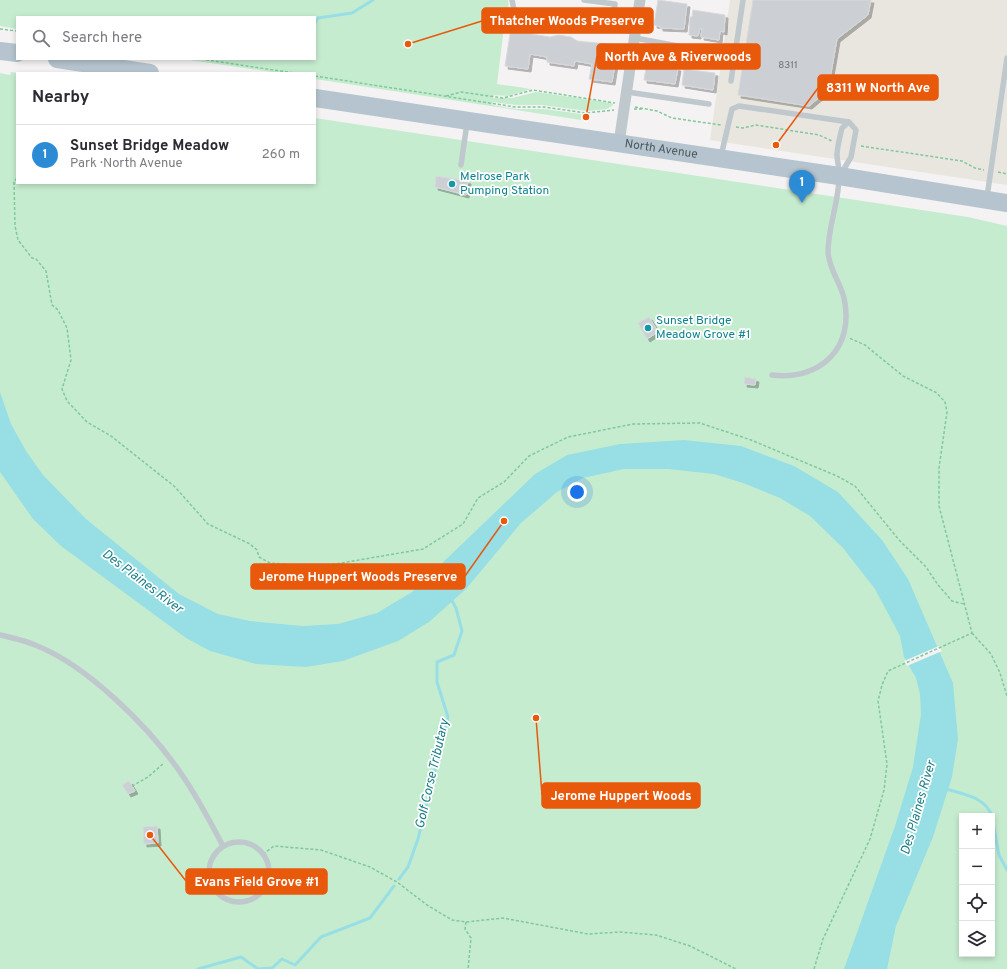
<!DOCTYPE html>
<html lang="en">
<head>
<meta charset="utf-8">
<style>
  body { margin:0; font-family:Overpass,sans-serif; background:#f2f2f3; color:#2b2b33 }
  .controls { position:absolute; right:12px; bottom:12px; display:grid; overflow:hidden; border-radius:0px; box-shadow:0 2px 6px #0003 }
  .controls button { width:36px; height:36px; display:grid; place-items:center; padding:0; border:0; border-bottom:1px solid #e1e1e2; background:#fff; color:#2b2b33; font:20px sans-serif }
  .you { position:absolute; left:577px; top:492px; width:14px; height:14px; margin:-10px; border:3px solid #fff; border-radius:50%; background:#1a73e8; box-shadow:0 0 0 6px #1a73e833 }
  .badge { display:grid; place-items:center; width:26px; height:26px; border-radius:50%; background:#2b8cd5; color:#fff; font-size:13px; font-weight:700 }
  .pin { position:absolute; translate:-50% -33px; filter:drop-shadow(0 1px 2px #0008) }
  .pin::after { content:''; position:absolute; top:21px; width:14px; height:12px; background:inherit; clip-path:polygon(0 0,100% 0,50% 100%) }
  .list { margin:0; padding:0; list-style:none }
  h2 { display:flex; justify-content:space-between; align-items:center; height:52px; margin:0; padding:0 16px; font-size:17px }
  h2 small { font-size:13px; font-weight:400; color:#7c7c81 }
  .list li { display:grid; grid-template-columns:26px 1fr auto; gap:12px; align-items:center; box-sizing:border-box; height:60px; padding:0 16px; border-top:1px solid #e1e1e2 }
  .list b { display:block; font-size:15px; white-space:nowrap }
  .list p { margin:0; font-size:13px; white-space:nowrap; color:#7c7c81 }
  .list em { font-size:13px; font-style:normal; color:#7c7c81 }
  .icon { flex:none; width:22px; height:22px; fill:none; stroke:currentColor; stroke-width:2; stroke-linecap:round; stroke-linejoin:round }
  .map { position:relative; flex:none; width:1007px; height:969px; overflow:hidden }
  .search { position:absolute; background:#fff; box-shadow:0 2px 6px #0003; left:16px; top:16px; width:300px; height:44px; display:flex; align-items:center; gap:10px; box-sizing:border-box; padding:0 14px; border-radius:0px; color:#7c7c81; font-size:15px }
  .panel { position:absolute; background:#fff; box-shadow:0 2px 6px #0003; left:16px; top:72px; width:300px; height:112px; border-radius:0px }
  .map>svg:first-child { display:block }
  .commercial { fill:#e9e6e0 }
  .green { fill:#c6eccf; fill-rule:evenodd }
  .water { fill:#97dfe5 }
  .pier { fill:#f4f2f2 }
  .lines { fill:none; stroke-linecap:round; stroke-linejoin:round }
  .stream { stroke:#97dfe5; stroke-width:3 }
  .building { fill:#ccd0d4; stroke:#d7d9dc; filter:url(#shadow) }
  .path { stroke:#80c89b; stroke-width:1.5; stroke-dasharray:3 2; stroke-linecap:butt }
  .service { stroke:#bfc8cd; stroke-width:5.5 }
  .minor { stroke:#bfc8cd; stroke-width:11 }
  .primary { stroke:#b5c4ce; stroke-width:18 }
  .culture-dot { fill:#0f9aa8; stroke:#fff; stroke-width:1.5 }
  .labels { text-anchor:middle; dominant-baseline:central; stroke-width:3.5; stroke-linejoin:round; paint-order:stroke }
  .number-label { font-size:10px; fill:#6b757c }
  .street-label { font-size:12px; fill:#4b575e; stroke:#fff }
  .culture-label { font-size:12px; fill:#0d838f; stroke:#fff; text-anchor:start }
  .water-label { font-size:13px; font-style:italic; fill:#187d85; stroke:#fff }
  .leader { fill:none; stroke:#e8590c; stroke-width:1.5 }
  .callout-dot { fill:#e8590c; stroke:#fff; stroke-width:1.5 }
  .callout { fill:#e8590c; stroke:#e8590c; stroke-width:1.5 }
  .callout-label { font-size:13px; text-anchor:middle; font-weight:bold; fill:#fff }
</style>
</head>
<body>
<div class="map">
<svg width="1007" height="969" viewBox="0 0 1007 969">
  <defs>
    <filter id="shadow"><feDropShadow dx="3" dy="3" stdDeviation="0" flood-color="#0004"/></filter>
  </defs>
  <rect width="100%" height="100%" fill="#f4f2f2"/>
  <path class="commercial" d="M 730,0 L 1007,0 L 1007,185 L 710,140 Z"/>
  <path class="green" d="M 0,0 L 508,0 L 509,10 L 505,19 L 497,84 L 531,89 L 508,96 L 494,95 L 493,98 L 512,98 L 536,92 L 612,103 L 613,105 L 607,109 L 587,111 L 542,105 L 516,105 L 493,102 L 492,105 L 516,109 L 544,109 L 581,114 L 581,120 L 315,79 L 315,73 L 279,73 L 183,59 L 315,59 L 315,17 L 17,17 L 17,29 L 0,26 Z
    M 11,72 L 18,73 L 17,183 L 315,183 L 315,118 L 968,217 L 1007,226 L 1007,969 L 0,969 L 0,73 L 10,75 ZM 962,816 L 992,816 L 992,954 L 962,954 Z"/>
  <path class="water" d="M 0,392 L 11,424 L 26,451 L 43,475 L 86,519 L 179,594 L 218,614 L 250,621 L 302,626 L 338,624 L 377,613 L 412,592 L 535,474 L 567,455 L 620,444 L 684,440 L 741,446 L 794,466 L 838,492 L 882,540 L 908,579 L 953,683 L 958,739 L 952,777 L 933,837 L 896,926 L 887,969 L 844,969 L 895,826 L 913,767 L 921,714 L 920,694 L 916,678 L 904,657 L 900,636 L 875,589 L 843,548 L 810,516 L 780,498 L 743,483 L 714,474 L 668,469 L 624,469 L 583,478 L 557,492 L 521,523 L 466,589 L 429,622 L 398,641 L 343,661 L 306,667 L 256,664 L 210,651 L 186,638 L 61,546 L 33,519 L 0,472 Z"/>
  <path class="pier" d="M 939,646 L 942,651 L 907,666 L 904,661 Z"/>
  <g class="lines">
    <path class="stream" d="M 315,23 L 318,18 L 352,13 L 373,0
      M 944,788 C 962,795 984,795 992,816
      M 992,817 L 999,855 L 1007,870
      M 399,879 L 408,867 L 418,839 L 448,717 L 437,682 L 437,662 L 454,655 L 462,631 L 456,608 L 451,599
      M 198,969 L 241,957 L 258,969 L 272,968 L 282,959 L 295,965 L 321,937 L 370,918 L 394,886"/>
  </g>
  <path class="building" d="M 658,0 L 687,4 L 684,29 L 660,28 L 660,26 L 654,25 Z
    M 753,0 L 871,0 L 868,15 L 837,39 L 828,90 L 809,106 L 738,95 Z
    M 693,10 L 725,15 L 724,32 L 720,31 L 719,40 L 701,37 L 702,29 L 700,28 L 698,36 L 689,35 L 690,17 L 692,17 Z
    M 511,28 L 531,31 L 531,34 L 550,37 L 558,35 L 571,37 L 577,41 L 618,45 L 612,82 L 589,79 L 592,64 L 575,61 L 574,66 L 547,62 L 547,57 L 530,54 L 528,69 L 505,66 Z
    M 647,62 L 678,68 L 675,84 L 644,80 Z
    M 684,69 L 715,73 L 713,90 L 682,85 Z
    M 436,176 L 468,181 L 466,195 L 435,187 Z
    M 649,317 L 658,332 L 647,339 L 638,323 Z
    M 745,377 L 756,379 L 755,385 L 744,384 Z
    M 129,781 L 135,791 L 128,794 L 122,785 Z
    M 157,826 L 158,843 L 144,844 L 143,827 Z"/>
  <g class="lines">
    <path class="path" d="M 0,29 L 17,31
      M 201,59 L 294,73
      M 315,76 L 515,107 L 544,107 L 586,113 L 614,110
      M 446,96 L 461,92 L 503,98 L 533,90 L 615,103
      M 635,107 L 657,111 L 672,118 L 721,125
      M 634,109 L 642,109
      M 736,127 L 743,128 L 756,125 L 819,135 L 832,141
      M 861,146 L 962,161 L 975,168 L 984,170
      M 998,172 L 1007,174
      M 17,178 L 14,182 L 15,226 L 18,240 L 32,258 L 36,259 L 46,271 L 52,305 L 58,310 L 67,328 L 71,360 L 62,389 L 67,401 L 87,422 L 111,436 L 174,486 L 208,524 L 250,544 L 257,550 L 259,557 L 270,563 L 318,567 L 423,549 L 463,524 L 478,498 L 504,482 L 529,456 L 568,437 L 633,424 L 700,423 L 751,440 L 837,476 L 855,486 L 899,540 L 926,567 L 938,585 L 952,601 L 964,604
      M 972,633 L 991,654 L 1000,673 L 1007,696
      M 132,786 L 148,777 L 164,763
      M 263,854 L 274,846 L 321,850 L 370,867 L 397,882 L 427,905 L 452,920 L 466,922 L 503,918 L 588,934 L 620,932 L 656,935 L 690,946 L 736,969
      M 466,922 L 465,929 L 471,938 L 468,969
      M 814,969 L 823,939 L 870,839 L 884,790 L 887,764 L 878,701 L 882,685 L 888,671 L 972,633 L 939,506 L 939,468 L 947,412 L 945,402 L 937,393 L 903,376 L 865,345 L 849,338"/>
    <path class="service" d="M 512,0 L 515,15 L 611,29
      M 584,0 L 615,4 L 611,29 L 635,32
      M 635,38 L 683,47 L 694,53 L 716,57
      M 731,81 L 743,0
      M 627,92 L 709,104
      M 721,156 L 732,109 L 739,106 L 849,122 L 856,130 L 851,157 L 841,174
      M 461,165 L 467,123
      M 987,197 L 1007,58
      M 772,375 C 821,381 855,347 844,298 C 840,282 829,269 828,252 C 828,227 839,202 839,177 C 840,169 837,162 837,155 C 837,147 840,137 842,128 L 849,122
      M 0,635 C 12,638 24,640 35,645 C 87,665 149,727 180,772 C 197,796 210,821 223,846
      M209 872a30 30 0 1 1 60 0a30 30 0 1 1-60 0Z"/>
    <path class="minor" d="M 619,143 L 640,0"/>
    <g class="primary">
      <path d="M 0,51 L 17,53"/>
      <path d="M 57,59 L 150,73"/>
      <path id="s1" d="M 315,98 L 839,176 L 1007,203"/>
    </g>
  </g>
  <g class="culture-dot">
    <circle cx="452" cy="184" r="4"/>
    <circle cx="648" cy="328" r="4"/>
  </g>
  <g class="labels">
    <g class="number-label">
      <text x="788" y="65">8311</text>
    </g>
    <g class="street-label">
      <text stroke="none"><textPath href="#s1" startOffset="350">North Avenue</textPath></text>
    </g>
    <g class="culture-label">
      <text x="460" y="177">Melrose Park<tspan x="460" dy="14">Pumping Station</tspan></text>
      <text x="656" y="321">Sunset Bridge<tspan x="656" dy="14">Meadow Grove #1</tspan></text>
    </g>
    <g class="water-label">
      <text transform="translate(142 582) rotate(37)">Des Plaines River</text>
      <text transform="translate(433 774) rotate(-77)">Golf Corse Tributary</text>
      <text transform="translate(919 808) rotate(-74)">Des Plaines River</text>
    </g>
  </g>
  <path class="leader" d="M408 44L482 21M586 117L597 56M776 145L818 88M504 521L465 576M536 718L542 795M150 835L186 881"/>
  <g class="callout-dot">
    <circle cx="408" cy="44" r="4"/>
    <circle cx="586" cy="117" r="4"/>
    <circle cx="776" cy="145" r="4"/>
    <circle cx="504" cy="521" r="4"/>
    <circle cx="536" cy="718" r="4"/>
    <circle cx="150" cy="835" r="4"/>
  </g>
  <g class="callout">
    <rect x="482" y="8" width="171" height="25" rx="4"/>
    <rect x="597" y="44" width="163" height="25" rx="4"/>
    <rect x="818" y="75" width="120" height="25" rx="4"/>
    <rect x="251" y="564" width="214" height="25" rx="4"/>
    <rect x="542" y="783" width="158" height="25" rx="4"/>
    <rect x="186" y="869" width="141" height="25" rx="4"/>
  </g>
  <g class="callout-label">
    <text x="567" y="25">Thatcher Woods Preserve</text>
    <text x="678" y="61">North Ave &amp; Riverwoods</text>
    <text x="878" y="92">8311 W North Ave</text>
    <text x="358" y="581">Jerome Huppert Woods Preserve</text>
    <text x="621" y="800">Jerome Huppert Woods</text>
    <text x="257" y="886">Evans Field Grove #1</text>
  </g>
</svg>
<div class="controls">
<button>+</button>
<button>−</button>
<button><svg class="icon" aria-label="locate" viewBox="0 0 24 24"><circle cx="12" cy="12" r="6"/><path d="M12 2v4M12 18v4M2 12h4M18 12h4"/></svg></button>
<button><svg class="icon" aria-label="layers" viewBox="0 0 24 24"><path d="M12 4l9 5-9 5-9-5zM3 14l9 5 9-5"/></svg></button>
</div>
<div class="you"></div>
<div class="pin badge" style="left:802px;top:203px">1</div>
<div class="search"><svg class="icon" aria-label="search" viewBox="0 0 24 24"><circle cx="10" cy="10" r="6"/><path d="M15 15l6 6"/></svg>Search here</div>
<section class="panel">
<h2>Nearby<small></small></h2>
<ul class="list">
<li><span class="badge">1</span><div><b>Sunset Bridge Meadow</b><p>Park · North Avenue</p></div><em>260 m</em></li>
</ul>
</section>
</div>
</body>
</html>
